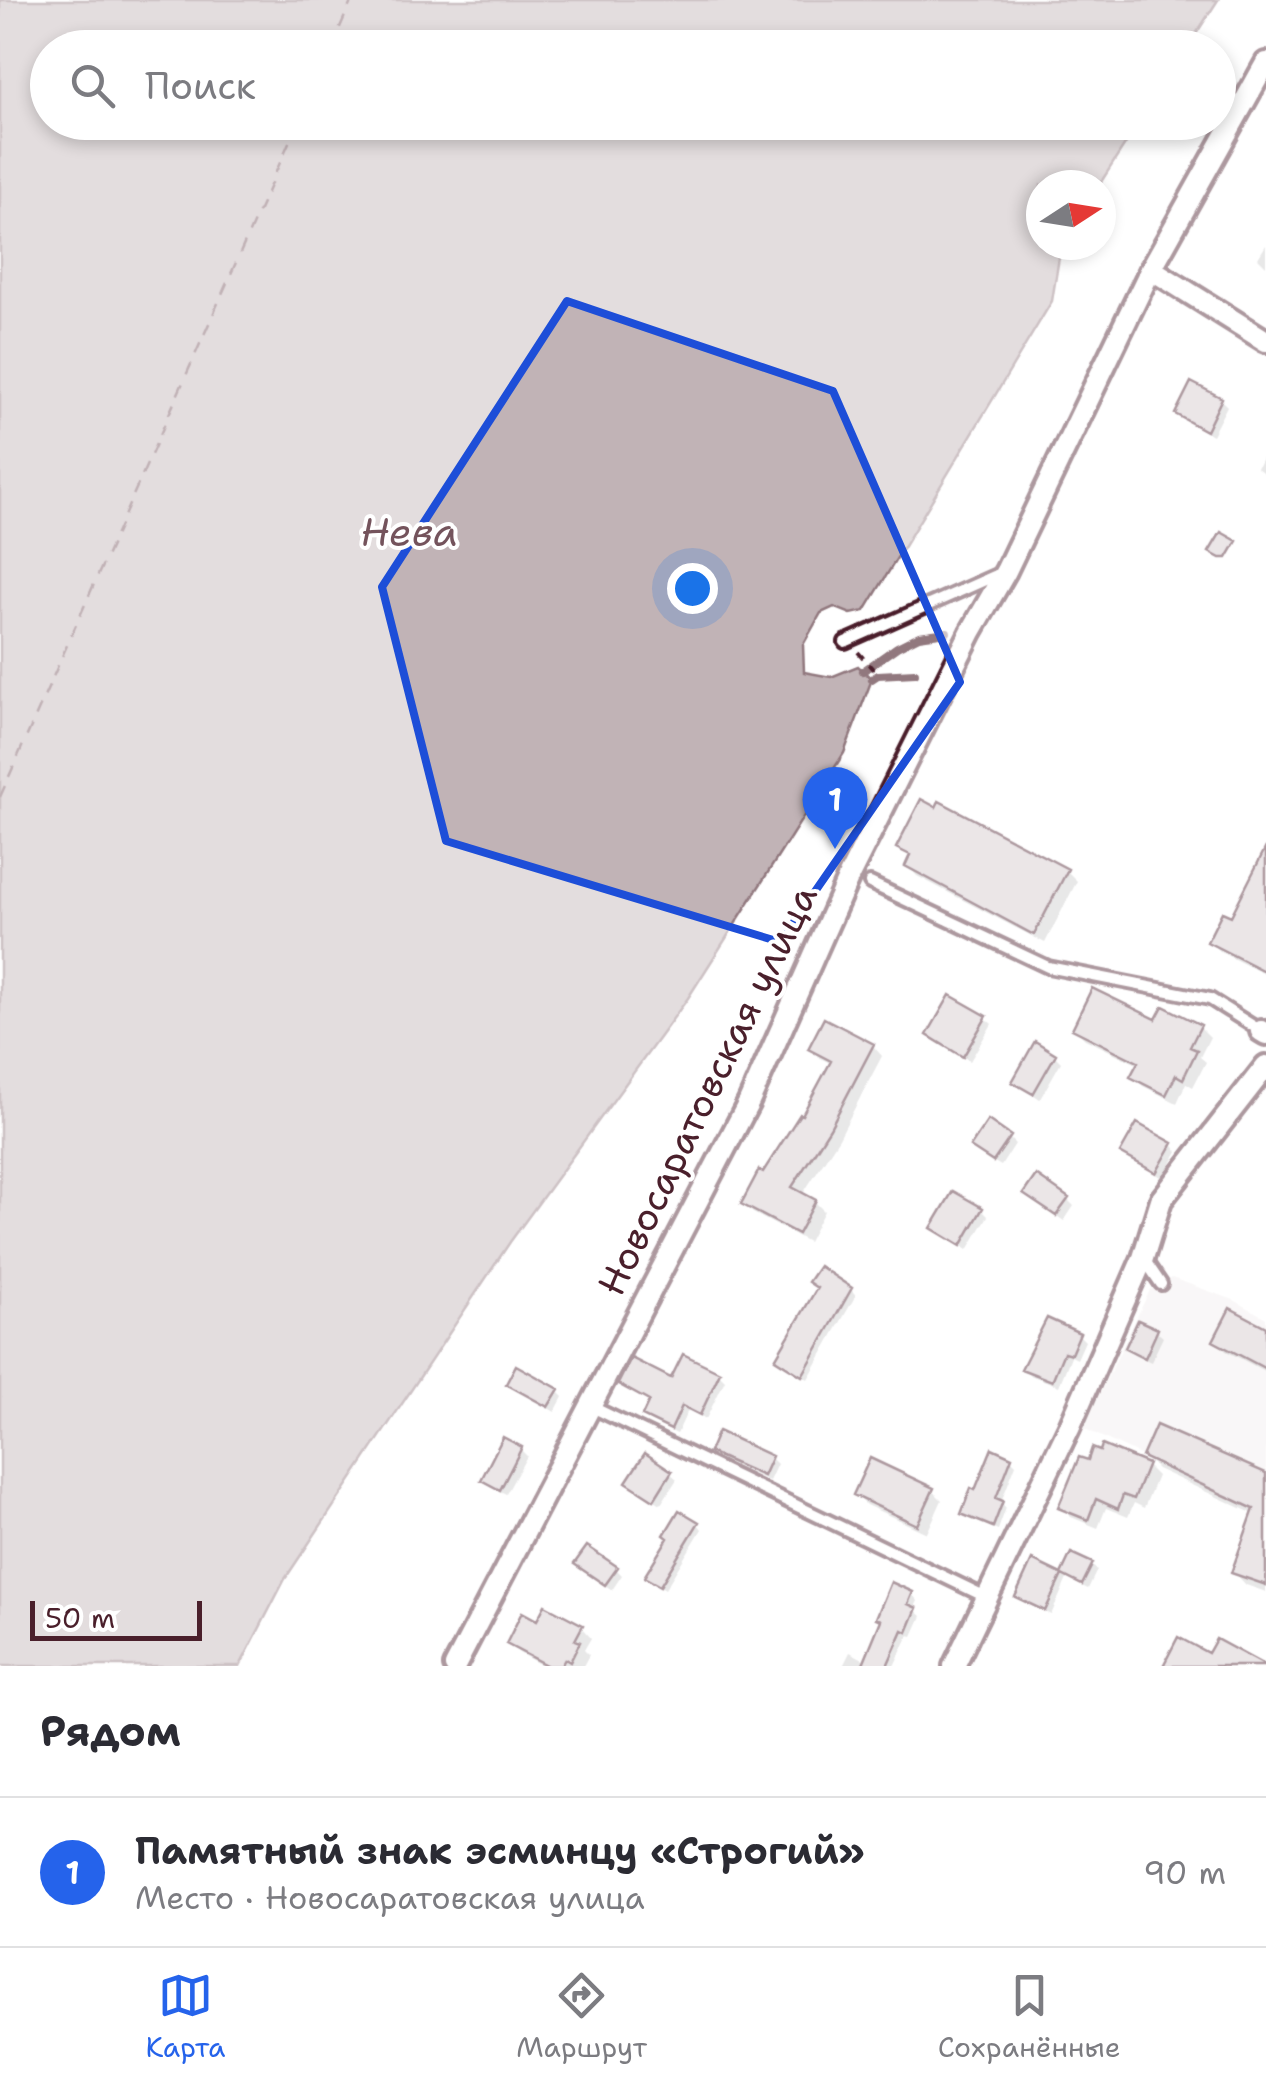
<!DOCTYPE html>
<html lang="ru">
<head>
<meta charset="utf-8">
<style>
  body { margin:0; font-family:"Shantell Sans",sans-serif; background:#f2f2f3; color:#2b2b33 }
  .compass { position:absolute; left:1026px; top:170px; width:90px; height:90px; border-radius:50%; background:#fff; box-shadow:0 5px 15px #0003; rotate:78deg }
  .scale { position:absolute; left:30px; bottom:25px; width:172px; box-sizing:border-box; padding-left:10px; border:5px solid #4a1f2b; border-top:0; font-size:28px; line-height:35px; white-space:nowrap; color:#4a1f2b; -webkit-text-stroke:8px #fff; paint-order:stroke }
  .you { position:absolute; left:692px; top:588px; width:35px; height:35px; margin:-25px; border:8px solid #fff; border-radius:50%; background:#1a73e8; box-shadow:0 0 0 15px #1a73e833 }
  .badge { display:grid; place-items:center; width:65px; height:65px; border-radius:50%; background:#2563eb; color:#fff; font-size:32px; font-weight:700 }
  .pin { position:absolute; translate:-50% -82px; filter:drop-shadow(0 2px 5px #0008) }
  .pin::after { content:''; position:absolute; top:52px; width:35px; height:30px; background:inherit; clip-path:polygon(0 0,100% 0,50% 100%) }
  .list { margin:0; padding:0; list-style:none }
  h2 { display:flex; justify-content:space-between; align-items:center; height:130px; margin:0; padding:0 40px; font-size:42px }
  h2 small { font-size:32px; font-weight:400; color:#7c7c81 }
  .list li { display:grid; grid-template-columns:65px 1fr auto; gap:30px; align-items:center; box-sizing:border-box; height:150px; padding:0 40px; border-top:2px solid #e1e1e2 }
  .list b { display:block; font-size:38px; white-space:nowrap }
  .list p { margin:0; font-size:32px; white-space:nowrap; color:#7c7c81 }
  .list em { font-size:32px; font-style:normal; color:#7c7c81 }
  .icon { flex:none; width:55px; height:55px; fill:none; stroke:currentColor; stroke-width:2; stroke-linecap:round; stroke-linejoin:round }
  .map { position:relative; flex:none; width:1266px; height:1666px; overflow:hidden }
  .search { position:absolute; background:#fff; box-shadow:0 5px 15px #0003; left:30px; right:30px; top:30px; height:110px; display:flex; align-items:center; gap:25px; box-sizing:border-box; padding:0 35px; border-radius:55px; color:#7c7c81; font-size:38px }
  .sheet { height:280px; background:#fff }
  nav { display:flex; justify-content:space-around; align-items:center; box-sizing:border-box; height:140px; border-top:2px solid #e1e1e2; background:#fff; font-size:28px; color:#7c7c81 }
  nav a { display:grid; justify-items:center; gap:5px }
  nav .on { color:#2563eb }
  .map>svg:first-child { display:block }
  .built { fill:#f2eeef }
  .water { fill:#c1b3b6; stroke:#91787e; stroke-width:2.5 }
  .shadow { fill:#0003 }
  .lines { fill:none; stroke-linecap:round; stroke-linejoin:round }
  .stream { stroke:#91787e; stroke-width:8 }
  .ferry { stroke:#74535c; stroke-width:2.5; stroke-dasharray:12 10; stroke-linecap:butt }
  .building { fill:#d2c7cb; stroke:#4a1f2b; stroke-width:2.5 }
  .service-casing { stroke:#4a1f2b; stroke-width:18 }
  .minor-casing { stroke:#4a1f2b; stroke-width:28 }
  .path { stroke:#4a1f2b; stroke-width:4; stroke-dasharray:8 8; stroke-linecap:butt }
  .service { stroke:#fff; stroke-width:10 }
  .minor { stroke:#fff; stroke-width:20 }
  .marked { fill:none; stroke:#1d4ed8; stroke-width:8; stroke-linejoin:round }
  .labels { text-anchor:middle; dominant-baseline:central; stroke-width:8; stroke-linejoin:round; paint-order:stroke }
  .street-label { font-size:38px; fill:#4a1f2b; stroke:#fff }
  .water-label { font-size:40px; font-style:italic; fill:#74535c; stroke:#fff }
</style>
</head>
<body>
<div class="map">
<svg width="1266" height="1666" viewBox="0 0 1266 1666">
  <rect width="100%" height="100%" fill="#fff"/>
  <filter id="ink" filterUnits="userSpaceOnUse"><feTurbulence type="fractalNoise" baseFrequency=".01" numOctaves="2"/><feDisplacementMap in="SourceGraphic" scale="20" xChannelSelector="R" yChannelSelector="G"/><feConvolveMatrix kernelMatrix="1 2 1 2 8 2 1 2 1" color-interpolation-filters="sRGB"/></filter>
  <g filter="url(#ink)">
    <path class="built" d="M 1172,1278 L 1234,1300 L 1266,1318 L 1266,1515 L 1083,1428 L 1150,1290 Z"/>
    <path class="water" d="M 0,0 L 1218,0 L 1187,48 L 48,48 L 48,122 L 1139,123 L 1099,185 L 1041,185 L 1041,245 L 1061,245 L 1052,301 L 865,611 L 851,614 L 834,607 L 821,613 L 803,645 L 804,672 L 831,677 L 858,666 L 872,679 L 844,753 L 688,998 L 510,1242 L 285,1579 L 240,1666 L 0,1666 Z"/>
    <path class="shadow" d="M 1266,245 L 1266,266 L 1258,258 Z
      M 1192,385 L 1221,400 L 1227,406 L 1212,435 L 1184,420 L 1178,413 Z
      M 1266,449 L 1266,475 L 1257,468 Z
      M 940,804 L 1067,871 L 1077,881 L 1045,943 L 917,876 L 908,866 L 912,859 L 899,847 Z
      M 1266,872 L 1266,975 L 1220,952 L 1210,942 L 1232,920 Z
      M 985,1018 L 992,1024 L 970,1061 L 936,1041 L 930,1035 Z
      M 1157,1023 L 1200,1027 L 1210,1037 L 1200,1057 L 1206,1062 L 1193,1087 L 1186,1083 L 1177,1103 L 1143,1086 L 1133,1076 L 1139,1065 L 1085,1039 L 1075,1029 Z
      M 873,1046 L 882,1056 L 839,1138 L 802,1195 L 815,1202 L 824,1211 L 808,1242 L 753,1213 L 744,1204 L 801,1118 L 832,1064 L 820,1058 L 811,1049 Z
      M 1055,1056 L 1061,1062 L 1040,1099 L 1015,1082 Z
      M 1009,1138 L 1015,1144 L 1001,1166 L 979,1153 Z
      M 1172,1145 L 1178,1151 L 1163,1178 L 1129,1158 L 1123,1152 Z
      M 1033,1200 L 1068,1200 L 1074,1206 L 1064,1221 Z
      M 982,1210 L 988,1216 L 968,1250 L 934,1228 Z
      M 851,1290 L 856,1295 L 808,1379 L 783,1364 Z
      M 1266,1330 L 1266,1372 L 1226,1351 L 1216,1341 Z
      M 1156,1331 L 1163,1337 L 1151,1362 L 1134,1354 L 1128,1348 Z
      M 1079,1335 L 1085,1341 L 1077,1359 L 1071,1356 L 1059,1386 L 1030,1375 L 1024,1369 Z
      M 684,1357 L 719,1374 L 725,1380 L 706,1419 L 688,1410 L 677,1434 L 650,1421 L 645,1415 L 651,1403 L 626,1389 L 621,1384 L 672,1382 Z
      M 509,1383 L 557,1391 L 563,1397 L 555,1412 L 515,1389 Z
      M 520,1449 L 527,1456 L 506,1494 L 490,1486 L 484,1479 Z
      M 712,1451 L 771,1458 L 777,1464 L 769,1481 L 718,1458 Z
      M 1145,1457 L 1266,1476 L 1266,1592 L 1246,1585 L 1234,1572 L 1254,1514 L 1157,1469 Z
      M 1011,1459 L 1016,1464 L 1001,1502 L 1006,1508 L 998,1530 L 969,1518 L 964,1513 L 977,1493 Z
      M 1147,1466 L 1157,1476 L 1144,1508 L 1134,1503 L 1128,1517 L 1106,1508 L 1098,1528 L 1071,1517 L 1061,1507 Z
      M 670,1473 L 677,1479 L 661,1504 L 636,1488 Z
      M 932,1490 L 942,1500 L 927,1533 L 866,1505 L 856,1495 Z
      M 698,1524 L 702,1529 L 665,1589 L 652,1581 Z
      M 1072,1556 L 1091,1565 L 1097,1570 L 1088,1589 L 1067,1579 L 1051,1615 L 1023,1602 L 1018,1597 L 1033,1564 L 1062,1577 Z
      M 616,1569 L 622,1575 L 612,1590 L 584,1570 Z
      M 912,1594 L 918,1601 L 914,1609 L 922,1616 L 913,1636 L 909,1635 L 894,1666 L 843,1666 L 850,1652 L 867,1661 Z
      M 538,1623 L 581,1627 L 591,1638 L 584,1650 L 589,1655 L 583,1666 L 543,1666 L 519,1653 L 509,1643 Z"/>
    <g class="lines">
      <path class="stream" d="M 863,671 L 897,647 L 919,636 L 947,632
        M 872,679 L 878,675 L 915,673"/>
      <path class="ferry" d="M 331,48 L 352,0
        M 0,797 L 298,122"/>
    </g>
    <path class="building" d="M 1191,382 L 1222,398 L 1206,431 L 1175,414 Z
      M 1221,532 L 1237,541 L 1227,558 L 1220,558 L 1209,552 Z
      M 921,799 L 936,807 L 939,801 L 1068,869 L 1034,935 L 905,866 L 910,855 L 896,848 Z
      M 1266,847 L 1266,972 L 1207,942 L 1222,912 L 1231,916 Z
      M 1092,988 L 1156,1019 L 1163,1006 L 1201,1025 L 1190,1047 L 1197,1050 L 1183,1079 L 1176,1075 L 1166,1095 L 1130,1077 L 1138,1062 L 1072,1029 Z
      M 950,995 L 987,1016 L 963,1057 L 927,1035 Z
      M 824,1018 L 874,1044 L 830,1128 L 792,1187 L 816,1200 L 798,1234 L 741,1204 L 759,1170 L 763,1172 L 800,1114 L 802,1115 L 831,1061 L 808,1049 Z
      M 1035,1041 L 1056,1054 L 1033,1094 L 1012,1082 Z
      M 988,1120 L 1011,1136 L 993,1162 L 970,1147 Z
      M 1137,1123 L 1173,1143 L 1156,1173 L 1120,1153 Z
      M 1036,1175 L 1069,1198 L 1056,1216 L 1023,1194 Z
      M 953,1191 L 983,1208 L 961,1246 L 931,1228 Z
      M 819,1266 L 852,1288 L 802,1376 L 775,1359 L 817,1288 L 808,1282 Z
      M 1230,1308 L 1266,1327 L 1266,1369 L 1213,1341 Z
      M 1047,1318 L 1080,1333 L 1071,1354 L 1064,1352 L 1052,1381 L 1021,1369 Z
      M 1138,1320 L 1158,1329 L 1145,1358 L 1125,1348 Z
      M 683,1354 L 720,1372 L 700,1415 L 682,1406 L 671,1430 L 642,1416 L 649,1401 L 618,1384 L 631,1358 L 671,1378 Z
      M 516,1365 L 559,1389 L 548,1407 L 506,1384 Z
      M 1156,1425 L 1266,1473 L 1266,1585 L 1231,1573 L 1254,1509 L 1142,1457 Z
      M 718,1431 L 772,1456 L 763,1476 L 709,1452 Z
      M 503,1437 L 522,1447 L 500,1490 L 481,1480 Z
      M 1102,1445 L 1148,1464 L 1134,1499 L 1123,1495 L 1118,1509 L 1096,1499 L 1088,1520 L 1058,1508 L 1079,1457 L 1088,1460 L 1092,1448 L 1100,1451 Z
      M 992,1448 L 1012,1457 L 996,1498 L 1003,1501 L 993,1527 L 961,1514 L 971,1488 L 975,1490 Z
      M 645,1453 L 672,1471 L 654,1500 L 626,1482 Z
      M 870,1458 L 934,1488 L 917,1525 L 853,1495 Z
      M 679,1510 L 699,1522 L 660,1586 L 644,1577 L 668,1538 L 664,1535 Z
      M 587,1546 L 618,1567 L 605,1585 L 574,1564 Z
      M 1071,1553 L 1093,1563 L 1082,1585 L 1062,1575 L 1045,1611 L 1015,1597 L 1032,1560 L 1061,1574 Z
      M 891,1582 L 913,1592 L 908,1604 L 917,1608 L 907,1632 L 903,1630 L 887,1666 L 862,1666 L 881,1620 L 876,1618 Z
      M 545,1605 L 583,1625 L 575,1640 L 580,1642 L 570,1662 L 565,1659 L 561,1666 L 548,1666 L 506,1644 L 522,1612 L 537,1620 Z
      M 1178,1637 L 1208,1653 L 1216,1639 L 1266,1666 L 1163,1666 Z"/>
    <g class="lines">
      <defs>
        <path id="service" d="M 845,642 L 1001,573
          M 870,883 L 1048,967 L 1210,999 L 1261,1031
          M 1144,1259 L 1161,1284
          M 590,1406 L 986,1597"/>
        <path id="minor" d="M 1151,269 L 1266,341
          M 1261,1031 L 1266,1034
          M 455,1666 L 749,1102 L 850,874 L 971,632 L 1006,571 L 1151,269 L 1266,63
          M 954,1666 L 1069,1428 L 1143,1258 L 1161,1200 L 1266,1066"/>
      </defs>
      <use href="#service" class="service-casing"/>
      <use href="#minor" class="minor-casing"/>
      <path class="path" d="M 858,652 L 878,675"/>
      <use href="#service" class="service"/>
      <use href="#minor" class="minor"/>
    </g>
  </g>
  <path d="M0 0H1266V1666H0ZM 567,301 L 833,391 L 960,682 L 780,942 L 446,841 L 382,587 Z" fill="#fff" fill-opacity=".55" fill-rule="evenodd"/>
  <path class="marked" d="M 567,301 L 833,391 L 960,682 L 780,942 L 446,841 L 382,587 Z"/>
  <g class="labels">
    <g class="street-label">
      <text transform="translate(707 1090) rotate(-64)">Новосаратовская улица</text>
    </g>
    <g class="water-label">
      <text x="409" y="532">Нева</text>
    </g>
  </g>
</svg>
<svg class="compass" viewBox="-18 -18 36 36"><path d="M0-13l5 13h-10z" fill="#e53935"/><path d="M0 13l5-13h-10z" fill="#7c7c81"/></svg>
<div class="scale">50 m</div>
<div class="you"></div>
<div class="pin badge" style="left:835px;top:849px">1</div>
<div class="search"><svg class="icon" aria-label="search" viewBox="0 0 24 24"><circle cx="10" cy="10" r="6"/><path d="M15 15l6 6"/></svg>Поиск</div>
</div>
<section class="sheet">
<h2>Рядом<small></small></h2>
<ul class="list">
<li><span class="badge">1</span><div><b>Памятный знак эсминцу «Строгий»</b><p>Место · Новосаратовская улица</p></div><em>90 m</em></li>
</ul>
</section>
<nav>
<a class="on"><svg class="icon" aria-label="map" viewBox="0 0 24 24"><path d="M3 6l6-2 6 2 6-2v14l-6 2-6-2-6 2zM9 4v14M15 6v14"/></svg>Карта</a>
<a><svg class="icon" aria-label="directions" viewBox="0 0 24 24"><path d="M12 3l9 9-9 9-9-9zM9 14v-3h6M13 9l2 2-2 2"/></svg>Маршрут</a>
<a><svg class="icon" aria-label="saved" viewBox="0 0 24 24"><path d="M7 4h10v16l-5-4-5 4z"/></svg>Сохранённые</a>
</nav>
</body>
</html>
